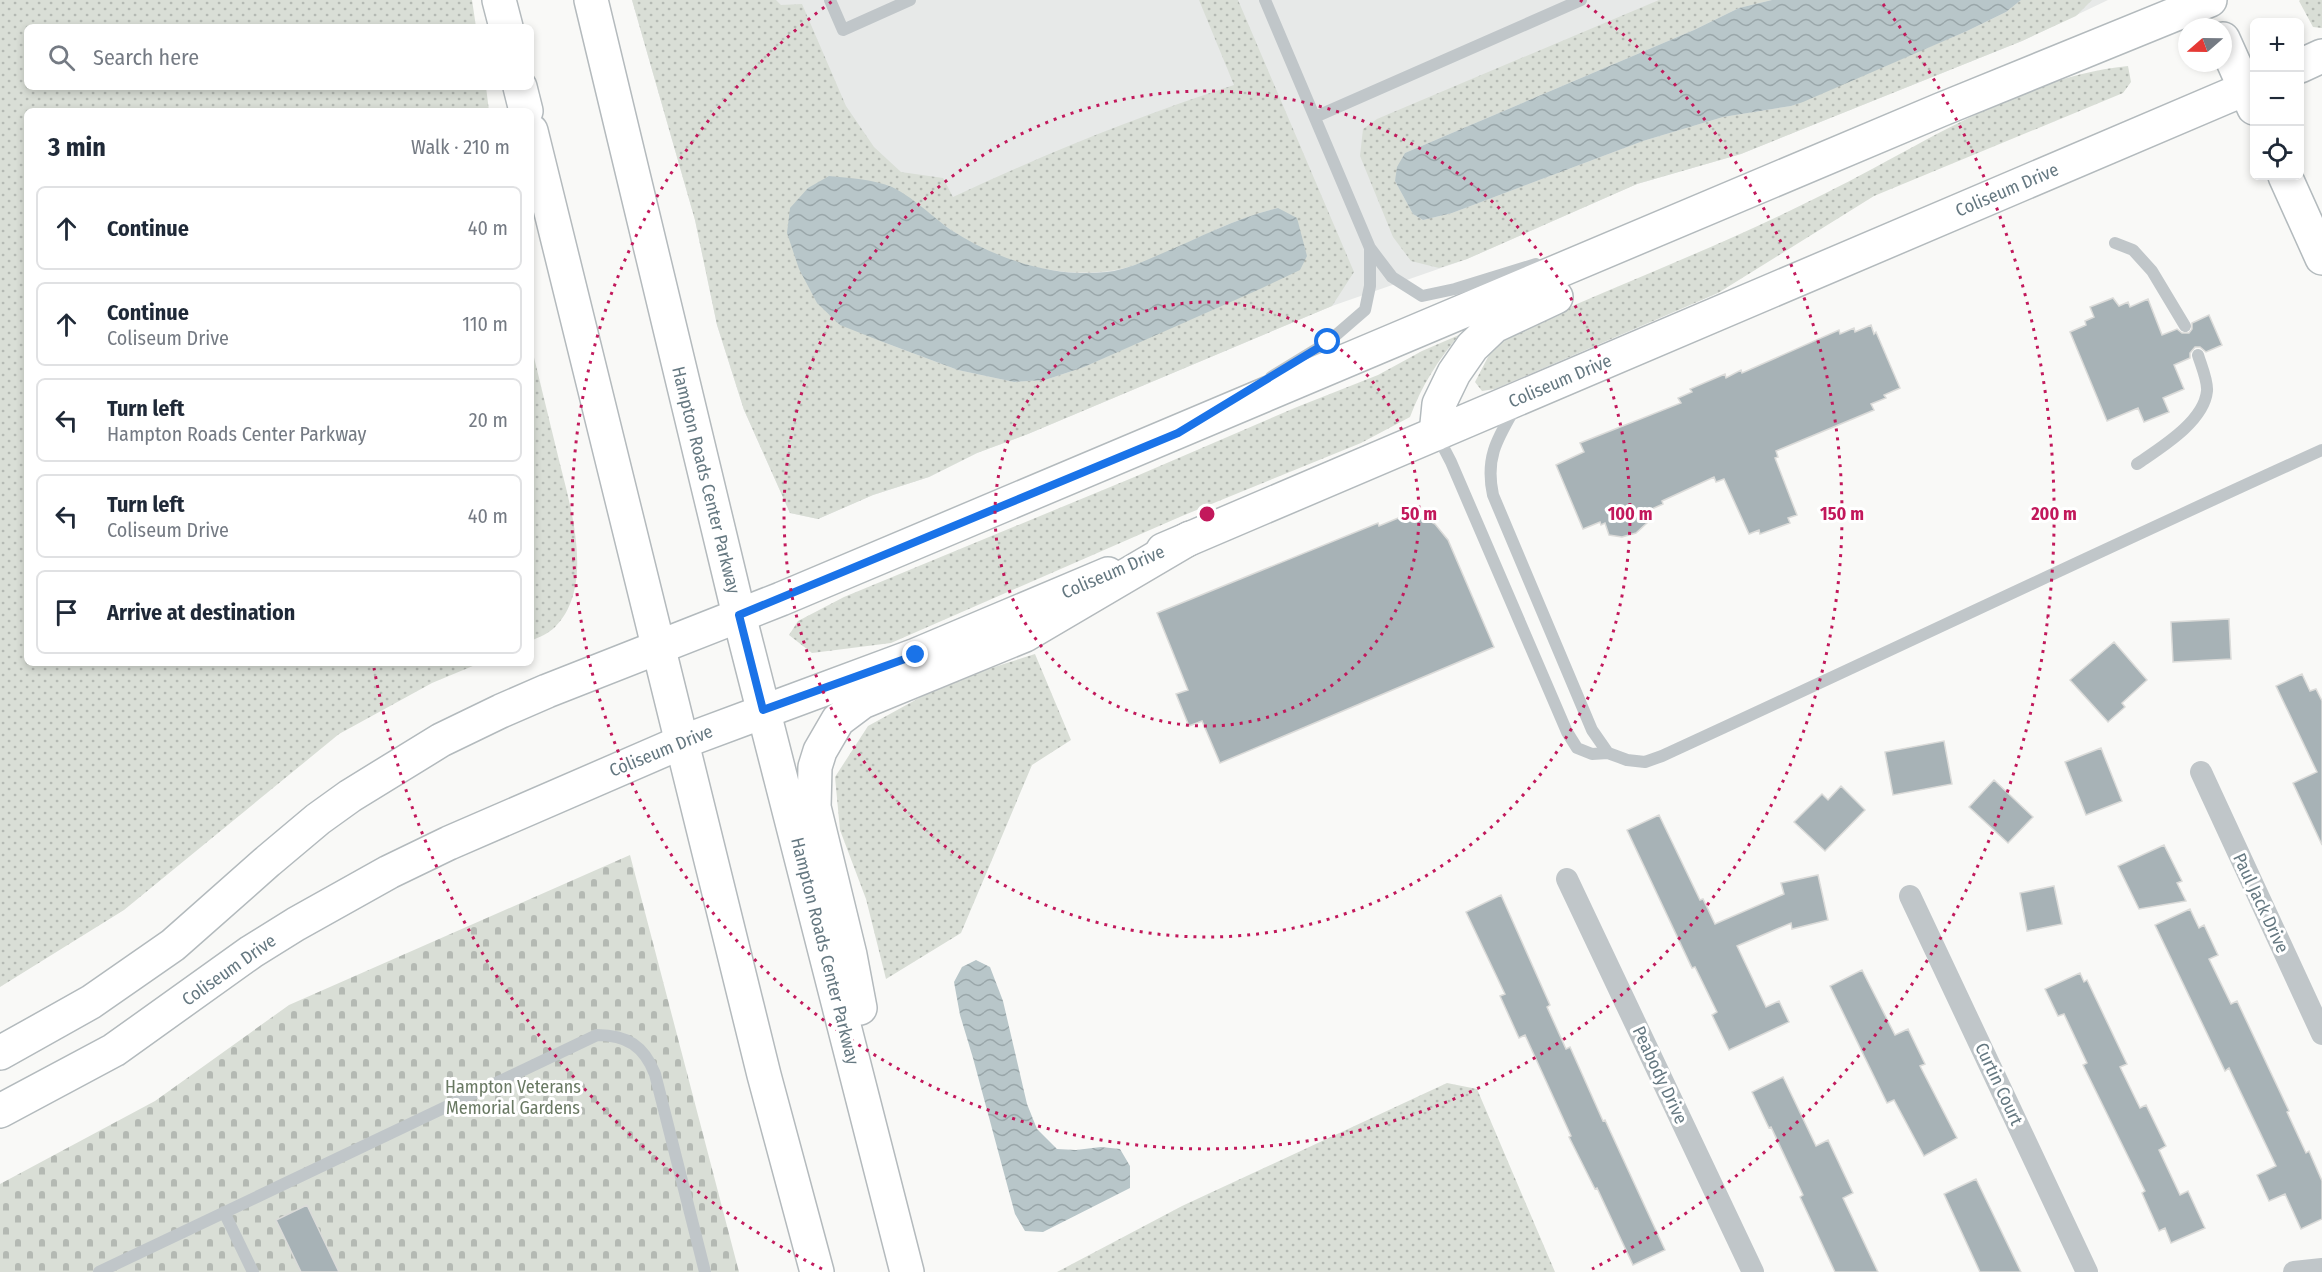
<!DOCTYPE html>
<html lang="en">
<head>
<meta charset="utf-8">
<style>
  body { margin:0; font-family:"Fira Sans Condensed",sans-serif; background:#f6f6f7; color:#1f2937 }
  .controls { position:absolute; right:18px; top:18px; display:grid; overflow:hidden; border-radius:9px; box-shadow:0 3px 9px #0003 }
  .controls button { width:54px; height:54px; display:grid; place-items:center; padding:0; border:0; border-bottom:2px solid #e0e1e3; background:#fff; color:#1f2937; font:30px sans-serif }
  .compass { position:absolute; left:2178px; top:18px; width:54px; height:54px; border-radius:50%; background:#fff; box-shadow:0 3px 9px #0003; rotate:250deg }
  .stop { position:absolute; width:18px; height:18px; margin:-14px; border:4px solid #1a73e8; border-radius:50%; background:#fff }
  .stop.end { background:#1a73e8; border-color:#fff; box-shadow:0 2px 6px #0008 }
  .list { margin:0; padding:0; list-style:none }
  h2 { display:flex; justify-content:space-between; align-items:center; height:78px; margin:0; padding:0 24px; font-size:26px }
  h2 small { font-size:20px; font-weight:400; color:#747a83 }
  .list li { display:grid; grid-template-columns:39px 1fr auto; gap:18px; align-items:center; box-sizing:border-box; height:84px; margin:0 12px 12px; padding:0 12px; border:2px solid #e0e1e3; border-radius:9px }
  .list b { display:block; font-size:22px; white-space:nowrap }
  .list p { margin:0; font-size:20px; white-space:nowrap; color:#747a83 }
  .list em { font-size:20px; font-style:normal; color:#747a83 }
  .icon { flex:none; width:33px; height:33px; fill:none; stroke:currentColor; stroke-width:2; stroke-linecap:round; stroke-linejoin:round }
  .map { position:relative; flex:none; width:2322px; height:1272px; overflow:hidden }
  .search { position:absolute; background:#fff; box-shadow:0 3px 9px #0003; left:24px; top:24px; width:510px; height:66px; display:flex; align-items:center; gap:15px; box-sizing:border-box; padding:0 21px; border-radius:9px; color:#747a83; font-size:22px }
  .panel { position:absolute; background:#fff; box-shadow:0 3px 9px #0003; left:24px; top:108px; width:510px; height:558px; border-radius:9px }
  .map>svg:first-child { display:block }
  .built { fill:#e7e9e8 }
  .grass { fill:url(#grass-dots); fill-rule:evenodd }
  .cemetery { fill:url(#cemetery-stones) }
  .water { fill:url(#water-waves) }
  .building { fill:#a7b2b6; stroke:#dbdbd9; stroke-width:1.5 }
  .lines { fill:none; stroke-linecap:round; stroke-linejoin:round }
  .secondary-casing { stroke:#b3babd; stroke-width:36 }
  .primary-casing { stroke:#b4babd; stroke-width:36 }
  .lane { stroke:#c0c6c9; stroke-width:12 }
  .street { stroke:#c0c6c9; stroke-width:22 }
  .secondary { stroke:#fff; stroke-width:33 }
  .primary { stroke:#fff; stroke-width:33 }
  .route { stroke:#1a73e8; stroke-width:8 }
  .ring { fill:none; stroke:#c2185b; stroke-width:3; stroke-dasharray:3 6 }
  .labels { text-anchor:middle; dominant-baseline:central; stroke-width:6; stroke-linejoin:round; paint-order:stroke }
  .street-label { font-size:18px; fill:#657881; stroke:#fff }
  .park-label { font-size:18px; fill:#697963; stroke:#fff }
  .centre { fill:#c2185b; stroke:#fff; stroke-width:3 }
  .ring-label { font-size:18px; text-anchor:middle; font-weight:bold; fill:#c2185b; stroke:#fff; stroke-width:6; stroke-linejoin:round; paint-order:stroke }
</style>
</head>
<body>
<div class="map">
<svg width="2322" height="1272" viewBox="0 0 2322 1272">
  <defs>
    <pattern id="grass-dots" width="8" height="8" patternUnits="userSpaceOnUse" patternTransform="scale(1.5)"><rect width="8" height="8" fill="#d9ded6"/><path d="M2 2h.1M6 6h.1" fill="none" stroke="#b4b9b3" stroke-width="1.8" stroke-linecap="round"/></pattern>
    <pattern id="cemetery-stones" width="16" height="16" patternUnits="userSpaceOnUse" patternTransform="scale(1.5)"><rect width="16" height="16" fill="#d9ded6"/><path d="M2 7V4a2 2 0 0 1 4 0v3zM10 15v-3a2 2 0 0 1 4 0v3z" fill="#b4b9b3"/></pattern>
    <pattern id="water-waves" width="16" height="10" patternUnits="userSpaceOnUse" patternTransform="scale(1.5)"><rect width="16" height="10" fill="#b8c6c9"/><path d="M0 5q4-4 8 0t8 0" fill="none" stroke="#99a6a9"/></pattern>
  </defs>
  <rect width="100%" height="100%" fill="#f9f9f7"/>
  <path class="built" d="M 632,0 L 2108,0 L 2022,41 L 1741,154 L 1637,184 L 1467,259 L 1332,306 L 1028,434 L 977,453 L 929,477 L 873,495 L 818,519 L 790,513 L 744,410 L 717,325 L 695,220 Z"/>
  <path class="grass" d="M 0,0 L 472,0 L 476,27 L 27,27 L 27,87 L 486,87 L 489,111 L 27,111 L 27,663 L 480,663 L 432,683 L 339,734 L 124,910 L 0,987 Z
    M 632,0 L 776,0 L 781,5 L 802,4 L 846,106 L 874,147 L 901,172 L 943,178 L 953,197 C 1045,154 1138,116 1234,85 L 1199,0 L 1238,0 L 1354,272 L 1332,306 L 1028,434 L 977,453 L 929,477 L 873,495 L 818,519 L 790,513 L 744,410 L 717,325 L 695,220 ZM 893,188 C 922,208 951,233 983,249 C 1028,271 1092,281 1138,264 C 1186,246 1229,219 1278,208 L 1165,330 L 1084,367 L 1045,380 L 1014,382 L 958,370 L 883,342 Z
    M 1659,0 L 1772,0 L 1739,8 L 1694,30 L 1405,153 L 1395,181 L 1413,214 L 1423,220 L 1452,213 L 1643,141 L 1723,117 L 1791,106 L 1967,31 L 2006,12 L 2021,0 L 2092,0 L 2076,16 L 2022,41 L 1741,154 L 1637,184 L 1467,259 L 1439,268 L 1411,261 L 1393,237 L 1360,156 L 1363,129 L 1377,119 Z
    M 2300,0 L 2322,0 L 2322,28 L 2313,27 L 2299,1 Z
    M 2128,66 L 2131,82 L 2123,93 L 1874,196 L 1718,293 L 1495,389 L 1482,391 L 1475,382 L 1489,355 L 1508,334 C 1613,287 1721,246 1824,194 C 1917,148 2023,76 2128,66 Z
    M 1459,335 C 1437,362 1422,385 1410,417 L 1361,443 L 1182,516 L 891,643 L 812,653 L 789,635 L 798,621 L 844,597 L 1132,478 L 1297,407 L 1378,375 L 1422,351 Z
    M 531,345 C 540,382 549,419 558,456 C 570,505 596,586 555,627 C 548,634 539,637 531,641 Z
    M 1035,654 L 1071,740 L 1032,765 L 961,933 L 886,979 L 866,899 L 840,830 L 835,777 L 868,726 L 950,681 Z
    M 1447,1083 L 1477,1089 L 1555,1272 L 1057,1272 L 1182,1206 Z"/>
  <path class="cemetery" d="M 630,855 L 739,1272 L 0,1272 L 0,1184 L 155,1101 L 289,1005 Z"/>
  <path class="water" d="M 1772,0 L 2021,0 L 2006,12 L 1967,31 L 1803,102 L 1791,106 L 1723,117 L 1643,141 L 1452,213 L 1423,220 L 1413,214 L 1395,181 L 1397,167 L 1405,153 L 1694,30 L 1739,8 Z
    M 829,176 C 849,178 872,179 892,187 C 910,195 934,218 951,230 C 996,259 1053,278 1107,272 C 1127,270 1146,260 1163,253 C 1201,237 1238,217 1278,208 L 1297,218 L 1307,256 L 1300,270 L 1260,289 L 1084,367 L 1045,380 L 1014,382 L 958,370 L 883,342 L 840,325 L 817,303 L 799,269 L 787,233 L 790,208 L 808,188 Z
    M 976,960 L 990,967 L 1003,1001 L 1027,1104 L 1037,1129 L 1057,1149 L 1076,1150 L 1101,1147 L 1120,1149 L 1130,1166 L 1130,1188 L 1043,1232 L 1025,1231 L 1015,1214 L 973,1058 L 960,1015 L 954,982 L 962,967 Z"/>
  <path class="building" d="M 2113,298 L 2119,306 L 2128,302 L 2130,307 L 2148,299 L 2162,335 L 2177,329 L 2182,333 L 2189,333 L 2192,329 L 2192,323 L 2209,315 L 2222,345 L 2206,352 L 2200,347 L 2195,347 L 2190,353 L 2190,358 L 2174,365 L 2184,389 L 2163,398 L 2169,412 L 2144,422 L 2138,408 L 2107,421 L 2070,332 L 2086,325 L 2085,321 L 2094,317 L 2090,307 Z
    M 1871,325 L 1874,334 L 1876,332 L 1900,388 L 1884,395 L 1886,398 L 1871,404 L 1874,410 L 1776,451 L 1778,457 L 1775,458 L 1797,515 L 1788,518 L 1790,523 L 1760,534 L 1759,530 L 1749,534 L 1724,479 L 1716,482 L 1714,477 L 1662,501 L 1663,504 L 1645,512 L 1648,522 L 1636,533 L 1622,537 L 1609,535 L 1605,523 L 1601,525 L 1600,522 L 1583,529 L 1556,465 L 1584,452 L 1580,443 L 1681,403 L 1678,398 L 1692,392 L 1690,389 L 1725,374 L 1726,378 L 1741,370 L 1742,373 L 1839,330 L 1840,334 L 1854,328 L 1855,332 Z
    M 1419,515 L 1435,524 L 1448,540 L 1494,647 L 1220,763 L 1202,721 L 1189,726 L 1176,694 L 1188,690 L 1157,613 L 1378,523 L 1379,526 L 1403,516 Z
    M 2229,619 L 2231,659 L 2173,662 L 2171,622 Z
    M 2114,642 L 2147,680 L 2122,703 L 2125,707 L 2108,722 L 2070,680 Z
    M 2302,674 L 2310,691 L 2316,689 L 2322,701 L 2322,845 L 2293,783 L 2317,772 L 2276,686 Z
    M 1944,741 L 1952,784 L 1893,795 L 1885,752 Z
    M 2101,748 L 2122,801 L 2086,815 L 2065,762 Z
    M 1994,780 L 2033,817 L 2008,843 L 1969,807 Z
    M 1841,786 L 1865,810 L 1825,851 L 1794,822 L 1822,794 L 1828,800 Z
    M 1659,815 L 1700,900 L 1703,899 L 1715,924 L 1784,894 L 1781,883 L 1818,875 L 1828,920 L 1792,929 L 1791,923 L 1737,946 L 1766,1007 L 1779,1001 L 1789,1022 L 1729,1050 L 1712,1015 L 1717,1012 L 1695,967 L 1692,968 L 1627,830 Z
    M 2164,845 L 2182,881 L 2177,883 L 2186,901 L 2139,909 L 2118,866 Z
    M 2054,886 L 2062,924 L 2027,931 L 2020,893 Z
    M 1501,895 L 1550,1005 L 1547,1007 L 1566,1049 L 1570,1047 L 1603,1121 L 1605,1120 L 1665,1250 L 1633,1265 L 1597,1188 L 1595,1189 L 1569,1137 L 1571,1136 L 1525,1035 L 1519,1038 L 1500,996 L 1505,994 L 1466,912 Z
    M 2190,909 L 2199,928 L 2204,925 L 2218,955 L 2209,959 L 2231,1004 L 2237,1001 L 2289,1111 L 2287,1112 L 2306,1153 L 2309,1151 L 2322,1181 L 2322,1219 L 2301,1229 L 2285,1194 L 2269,1201 L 2257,1175 L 2276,1166 L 2229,1068 L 2225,1071 L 2155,925 Z
    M 1862,970 L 1895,1035 L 1908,1029 L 1925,1064 L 1920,1066 L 1957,1138 L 1924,1156 L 1894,1100 L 1887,1103 L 1830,986 Z
    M 2080,973 L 2084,982 L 2087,980 L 2127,1064 L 2120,1067 L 2140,1108 L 2146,1105 L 2166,1146 L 2159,1150 L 2180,1195 L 2188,1191 L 2205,1228 L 2171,1243 L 2165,1228 L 2159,1231 L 2142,1193 L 2145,1191 L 2083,1065 L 2087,1063 L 2064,1014 L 2058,1016 L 2045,989 Z
    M 1783,1077 L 1816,1146 L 1828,1140 L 1853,1193 L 1843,1198 L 1878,1272 L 1835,1272 L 1800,1197 L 1803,1195 L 1771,1127 L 1769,1128 L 1752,1092 Z
    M 1976,1179 L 2021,1272 L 1980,1272 L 1944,1194 Z
    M 307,1205 L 339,1272 L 301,1272 L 276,1220 Z"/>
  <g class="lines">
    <defs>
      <path id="secondary" d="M 2223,39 L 2254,108
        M 2300,66 L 2322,56
        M 2285,176 L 2322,258
        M 1436,434 L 1439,404 L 1454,373 L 1472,347 L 1494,326 L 1556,297
        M 1163,550 L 2254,85
        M 0,1053 L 91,1002 L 173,945 L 268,861 L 318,819 L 350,796 L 441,740 L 501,711 L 547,691 L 781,599 L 1940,110 L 2210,0
        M 0,1111 L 114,1050 L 251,952 L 296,924 L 389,872 L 449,843 L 682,742 L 916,655 L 1108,574"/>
      <path id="primary" d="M 499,0 L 506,27
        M 591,0 L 739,615 L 907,1272
        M 520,87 L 526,111
        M 531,131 L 764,1075 L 817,1272
        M 860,1008 L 850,955 L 814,807 L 815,767 L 820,751 L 838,720 L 862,702 L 1025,635 L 1190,538"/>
    </defs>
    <use href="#secondary" class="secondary-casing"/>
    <use href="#primary" class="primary-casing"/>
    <path class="lane" d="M 830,0 L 843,30 L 910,0
      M 1265,0 L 1370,248 L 1392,277 L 1422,296 L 1455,289 L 1536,264
      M 1315,117 L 1581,0
      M 2115,243 L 2133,250 L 2152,271 L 2185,326
      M 1271,377 L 1328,342 L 1365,310 L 1370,286 L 1370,248
      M 1515,408 C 1497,439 1485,458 1493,495 L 1592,730 L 1608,753
      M 1437,435 L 1451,462 L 1567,732 L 1577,748 L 1592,754 L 1608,753 L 1627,760 L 1645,762 L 1662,756 C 1882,655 2101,550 2322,450
      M 2137,464 C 2160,448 2204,422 2207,391 C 2208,381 2201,365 2198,355
      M 224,1212 L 253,1272
      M 99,1272 L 597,1035 C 627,1035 644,1046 655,1074 L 705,1272"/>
    <path class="street" d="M 2201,772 L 2322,1034
      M 1567,879 L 1753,1272
      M 1910,896 L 2087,1272
      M 2294,1272 L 2322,1269"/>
    <use href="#secondary" class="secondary"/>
    <use href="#primary" class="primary"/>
  </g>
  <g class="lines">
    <path class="route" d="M 916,655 L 763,710 L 739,615 L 1178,433 L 1328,342"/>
  </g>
  <g class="ring">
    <circle cx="1207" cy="514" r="212"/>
    <circle cx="1207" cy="514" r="423"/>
    <path d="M1580 0A635 635 0 1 1 834 0"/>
    <path d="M822 1269A847 847 0 0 1 374 668M1883 4A847 847 0 0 1 1592 1269"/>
  </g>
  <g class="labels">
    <g class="street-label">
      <text transform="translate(2007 190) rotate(-23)">Coliseum Drive</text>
      <text transform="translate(1560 381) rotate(-23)">Coliseum Drive</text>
      <text transform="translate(706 480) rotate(76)">Hampton Roads Center Parkway</text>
      <text transform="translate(1113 572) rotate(-23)">Coliseum Drive</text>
      <text transform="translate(661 751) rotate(-22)">Coliseum Drive</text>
      <text transform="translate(2261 903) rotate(65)">Paul Jack Drive</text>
      <text transform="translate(825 951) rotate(76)">Hampton Roads Center Parkway</text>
      <text transform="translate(229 970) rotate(-35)">Coliseum Drive</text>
      <text transform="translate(1660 1075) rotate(65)">Peabody Drive</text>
      <text transform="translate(1999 1084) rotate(65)">Curtin Court</text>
    </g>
    <g class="park-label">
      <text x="513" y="1087">Hampton Veterans<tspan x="513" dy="21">Memorial Gardens</tspan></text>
    </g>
  </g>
  <circle cx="1207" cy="514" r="9" class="centre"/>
  <g class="ring-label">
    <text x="1419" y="520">50 m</text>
    <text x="1630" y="520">100 m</text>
    <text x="1842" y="520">150 m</text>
    <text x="2054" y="520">200 m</text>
  </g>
</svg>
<div class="controls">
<button>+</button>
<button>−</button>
<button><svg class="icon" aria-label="locate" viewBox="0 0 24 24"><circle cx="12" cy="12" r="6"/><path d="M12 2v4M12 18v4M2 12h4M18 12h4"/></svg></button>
</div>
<svg class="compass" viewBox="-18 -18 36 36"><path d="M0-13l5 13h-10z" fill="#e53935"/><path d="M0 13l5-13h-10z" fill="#747a83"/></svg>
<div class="stop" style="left:1328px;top:342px"></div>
<div class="stop end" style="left:916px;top:655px"></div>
<div class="search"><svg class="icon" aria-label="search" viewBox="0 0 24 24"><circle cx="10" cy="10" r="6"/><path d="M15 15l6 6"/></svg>Search here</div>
<section class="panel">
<h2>3 min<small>Walk · 210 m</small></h2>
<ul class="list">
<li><svg class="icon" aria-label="ahead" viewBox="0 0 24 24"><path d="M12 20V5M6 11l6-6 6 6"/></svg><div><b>Continue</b></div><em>40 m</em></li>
<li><svg class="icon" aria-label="ahead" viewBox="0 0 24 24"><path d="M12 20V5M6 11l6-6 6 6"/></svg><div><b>Continue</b><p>Coliseum Drive</p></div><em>110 m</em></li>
<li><svg class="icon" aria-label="left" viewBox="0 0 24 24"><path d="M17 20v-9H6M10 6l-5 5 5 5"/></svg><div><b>Turn left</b><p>Hampton Roads Center Parkway</p></div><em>20 m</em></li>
<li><svg class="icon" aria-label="left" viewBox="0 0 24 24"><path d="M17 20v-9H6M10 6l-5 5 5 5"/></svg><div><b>Turn left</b><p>Coliseum Drive</p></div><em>40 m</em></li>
<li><svg class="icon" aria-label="arrive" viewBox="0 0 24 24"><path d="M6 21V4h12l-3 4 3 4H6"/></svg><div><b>Arrive at destination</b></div></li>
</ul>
</section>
</div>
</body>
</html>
